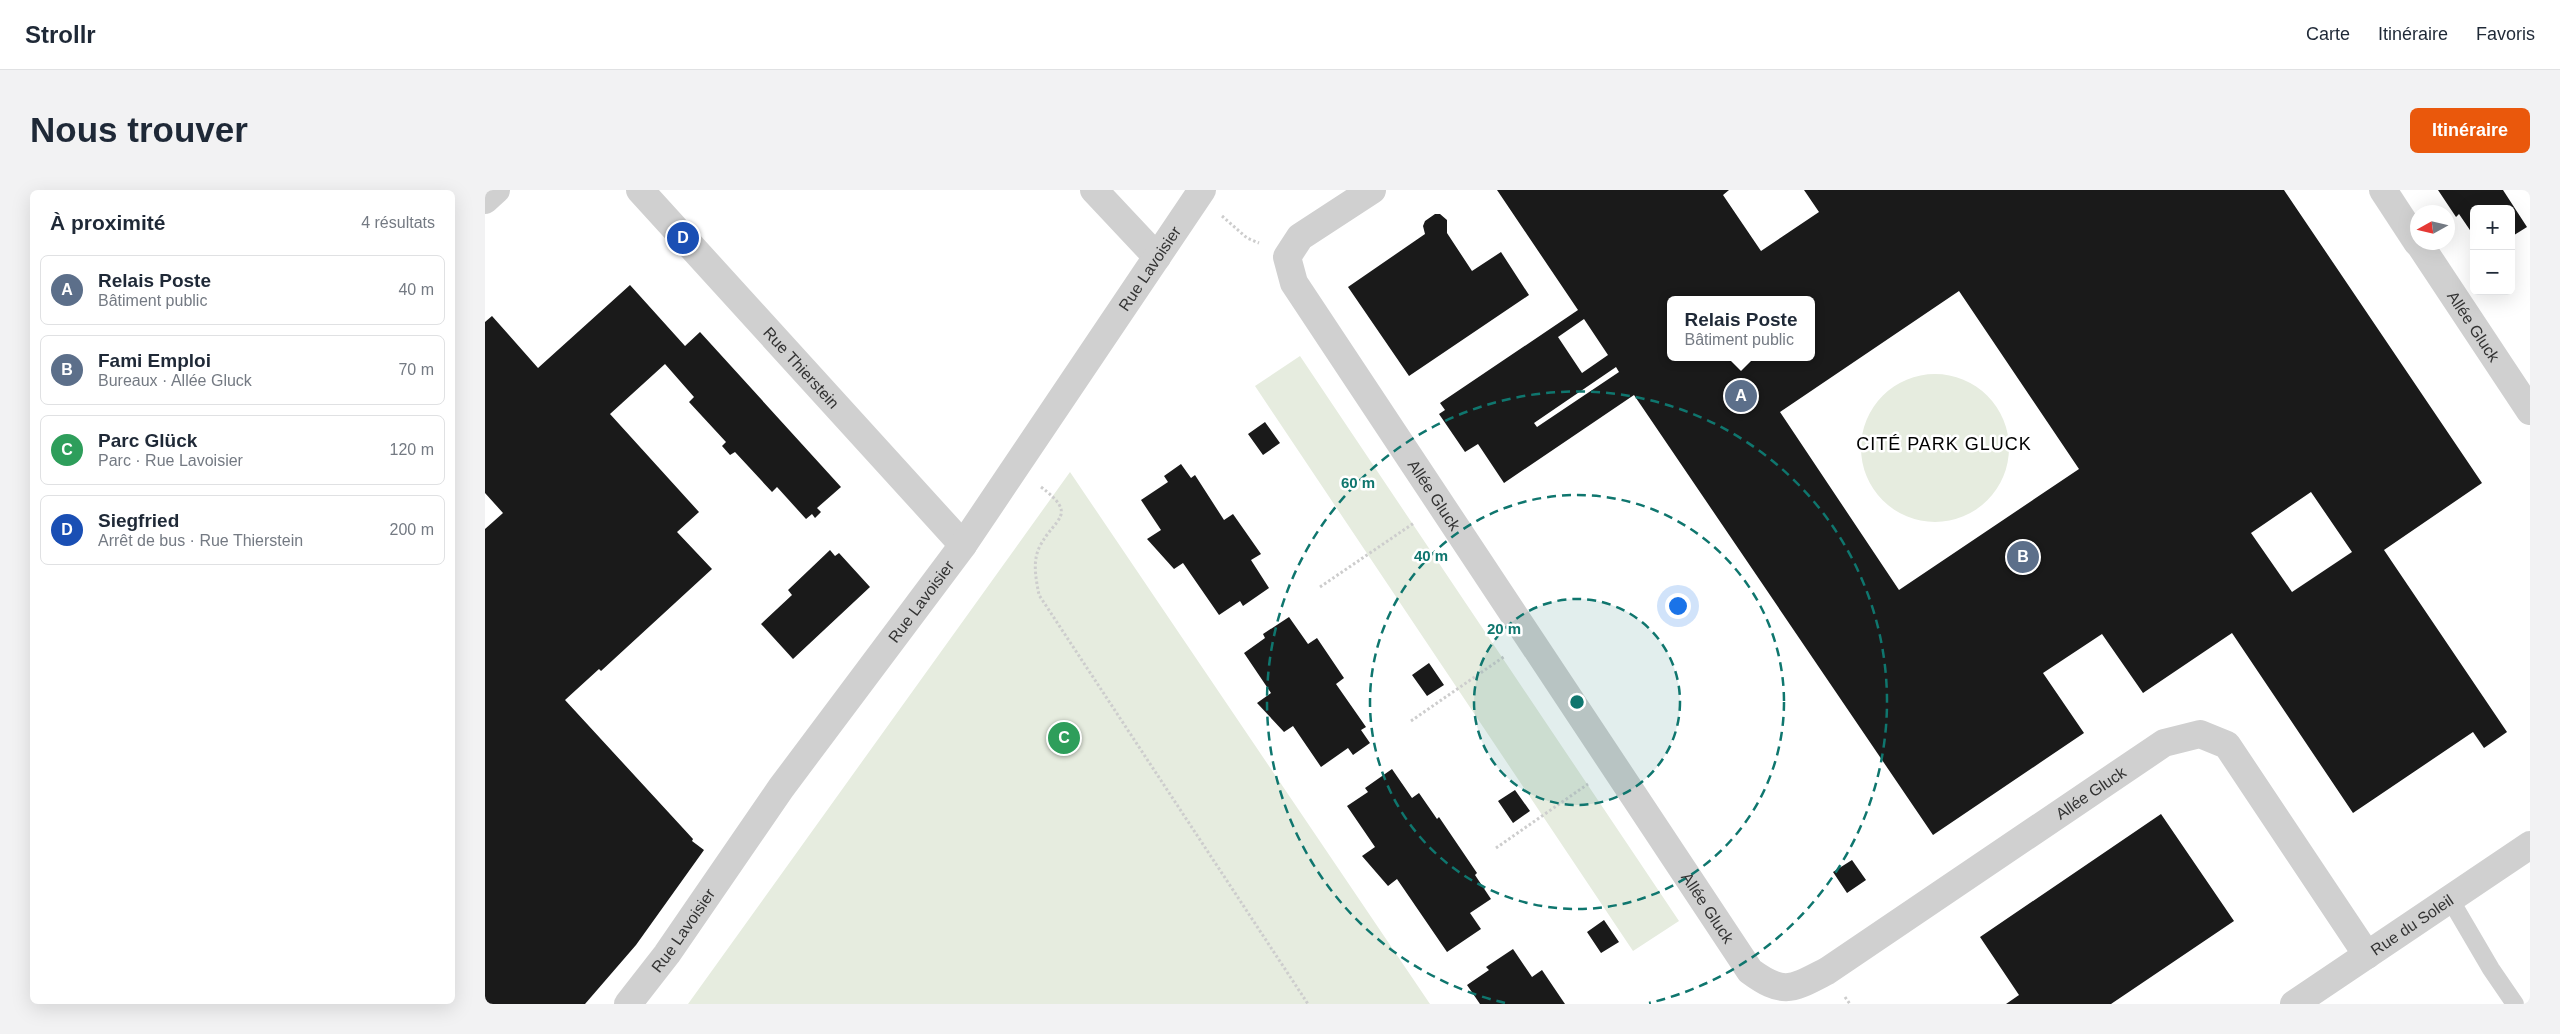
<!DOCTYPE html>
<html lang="fr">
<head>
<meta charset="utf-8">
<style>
  body { margin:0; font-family:Helvetica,sans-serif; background:#f2f2f3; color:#1f2937 }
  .controls { position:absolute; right:15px; top:15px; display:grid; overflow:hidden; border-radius:8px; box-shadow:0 5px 20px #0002 }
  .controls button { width:45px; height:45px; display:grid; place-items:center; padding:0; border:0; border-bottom:1px solid #e0e1e3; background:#fff; color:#1f2937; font:25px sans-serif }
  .compass { position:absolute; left:1925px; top:15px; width:45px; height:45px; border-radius:50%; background:#fff; box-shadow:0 5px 20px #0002; rotate:262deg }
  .you { position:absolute; left:1192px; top:415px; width:18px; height:18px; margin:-12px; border:4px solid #fff; border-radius:50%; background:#1a73e8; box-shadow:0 0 0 8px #1a73e833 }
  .badge { display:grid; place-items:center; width:32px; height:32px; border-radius:50%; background:#ea580c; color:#fff; font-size:16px; font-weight:700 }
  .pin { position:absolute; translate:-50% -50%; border:2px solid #fff; box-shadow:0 1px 5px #0006 }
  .popup { position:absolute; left:1182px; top:106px; width:148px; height:65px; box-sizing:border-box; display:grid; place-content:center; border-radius:8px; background:#fff; filter:drop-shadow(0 1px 4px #0005); font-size:16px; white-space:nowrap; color:#747a83 }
  .popup b { font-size:19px; color:#1f2937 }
  .popup::after { content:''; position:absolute; left:50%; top:100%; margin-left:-10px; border:10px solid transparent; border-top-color:#fff }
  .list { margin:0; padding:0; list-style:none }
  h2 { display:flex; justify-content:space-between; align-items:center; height:65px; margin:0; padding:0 20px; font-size:21px }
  h2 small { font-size:16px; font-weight:400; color:#747a83 }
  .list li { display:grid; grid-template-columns:32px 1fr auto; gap:15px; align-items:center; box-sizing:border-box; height:70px; margin:0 10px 10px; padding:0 10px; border:1px solid #e0e1e3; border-radius:8px }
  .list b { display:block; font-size:19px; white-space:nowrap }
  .list p { margin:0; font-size:16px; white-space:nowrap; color:#747a83 }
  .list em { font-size:16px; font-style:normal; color:#747a83 }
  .map { position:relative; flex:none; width:2045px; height:814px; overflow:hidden; border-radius:8px }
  header { display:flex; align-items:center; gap:30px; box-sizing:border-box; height:70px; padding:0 25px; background:#fff; border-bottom:1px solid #e0e1e3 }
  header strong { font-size:24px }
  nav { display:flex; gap:28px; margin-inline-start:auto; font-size:18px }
  .intro { display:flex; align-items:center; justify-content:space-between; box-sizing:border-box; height:120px; padding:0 30px }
  h1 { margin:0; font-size:35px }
  .button { padding:12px 22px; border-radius:8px; background:#ea580c; color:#fff; font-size:18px; font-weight:700 }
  main { display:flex; gap:30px; padding:0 30px }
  aside { flex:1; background:#fff; border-radius:8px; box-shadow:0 5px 20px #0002 }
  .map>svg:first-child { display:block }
  .green { fill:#e6ecdf }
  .building { fill:#1a1a1a; fill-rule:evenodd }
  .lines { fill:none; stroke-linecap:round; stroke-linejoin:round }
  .path { stroke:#cdcdcd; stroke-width:3; stroke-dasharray:2.5 2.5; stroke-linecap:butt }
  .lane { stroke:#d0d0d0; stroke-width:18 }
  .street { stroke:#d0d0d0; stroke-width:28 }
  .ring { fill:none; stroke:#0f766e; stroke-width:2.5; stroke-dasharray:9 6 }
  .labels { text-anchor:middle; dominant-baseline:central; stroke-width:5; stroke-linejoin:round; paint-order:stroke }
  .street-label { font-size:16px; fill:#333; stroke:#fff }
  .neighbourhood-label { font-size:18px; letter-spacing:1px; fill:#000; stroke:#fff }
  .centre { fill:#0f766e; stroke:#fff; stroke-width:2.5 }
  .ring-label { font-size:15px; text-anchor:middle; font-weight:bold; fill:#0f766e; stroke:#fff; stroke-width:5; stroke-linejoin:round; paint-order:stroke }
</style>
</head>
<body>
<header>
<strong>Strollr</strong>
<nav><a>Carte</a><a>Itinéraire</a><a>Favoris</a></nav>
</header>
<div class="intro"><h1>Nous trouver</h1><a class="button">Itinéraire</a></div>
<main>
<aside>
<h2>À proximité<small>4 résultats</small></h2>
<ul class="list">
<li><span class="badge" style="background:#5c6f8a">A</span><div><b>Relais Poste</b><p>Bâtiment public</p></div><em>40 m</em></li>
<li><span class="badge" style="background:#5c6f8a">B</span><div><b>Fami Emploi</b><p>Bureaux · Allée Gluck</p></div><em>70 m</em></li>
<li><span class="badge" style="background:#2e9e5b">C</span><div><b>Parc Glück</b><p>Parc · Rue Lavoisier</p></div><em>120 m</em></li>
<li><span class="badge" style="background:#1a4fb4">D</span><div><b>Siegfried</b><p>Arrêt de bus · Rue Thierstein</p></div><em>200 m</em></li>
</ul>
</aside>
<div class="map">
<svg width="2045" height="814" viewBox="0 0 2045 814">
  <rect width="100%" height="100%" fill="#fff"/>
  <path class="green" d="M 815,166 L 1194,731 L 1148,761 L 770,196 Z
    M1376 258a74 74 0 1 1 148 0a74 74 0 1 1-148 0Z
    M 585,282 L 945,814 L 203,814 Z"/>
  <path class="building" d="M 1012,0 L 1244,0 L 1238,5 L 1276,61 L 1334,22 L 1319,0 L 1799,0 L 1997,293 L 1899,360 L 2022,542 L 1999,558 L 1988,542 L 1868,623 L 1747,443 L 1658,503 L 1617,444 L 1558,483 L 1599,543 L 1448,645 L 1149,205 L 1019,293 L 993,254 L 980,262 L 954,224 L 960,220 L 955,213 L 1093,120 ZM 1474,101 L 1594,279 L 1414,400 L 1295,222 ZM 1186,110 L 1326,110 L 1326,167 L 1186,167 ZM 1099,129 L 1123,165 L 1097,183 L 1073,147 ZM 1131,177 L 1134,182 L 1052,237 L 1049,233 ZM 1826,302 L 1867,362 L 1807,402 L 1766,343 Z
    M 1953,0 L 2018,0 L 2042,37 L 2026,47 L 2026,19 L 1989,19 L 1989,46 L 1974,24 L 1971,27 Z
    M 950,24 L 955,24 L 962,30 L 962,43 L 987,81 L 1016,62 L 1044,105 L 924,186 L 863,97 L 940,44 L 938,36 L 940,31 Z
    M 145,95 L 200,156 L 215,142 L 356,297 L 332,318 L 336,322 L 330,328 L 327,324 L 321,329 L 292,297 L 287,302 L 250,262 L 245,265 L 237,256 L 241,252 L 204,212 L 209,207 L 180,174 L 125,224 L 214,322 L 192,342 L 227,379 L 116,481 L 114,479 L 80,510 L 208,649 L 207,651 L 219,660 L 151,755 L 100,814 L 0,814 L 0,339 L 18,323 L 0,303 L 0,132 L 7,126 L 53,178 Z
    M 780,232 L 795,253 L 778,265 L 763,244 Z
    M 696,274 L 706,288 L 710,285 L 739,330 L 748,324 L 776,364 L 766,370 L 784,398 L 758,416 L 755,411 L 734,425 L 698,373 L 689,379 L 662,349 L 676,340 L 656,310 L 683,292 L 679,286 Z
    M 345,360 L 350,366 L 354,363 L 385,397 L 308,469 L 276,434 L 307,405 L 303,400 Z
    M 804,427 L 823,454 L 832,448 L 859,488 L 851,494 L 881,537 L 876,540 L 885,553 L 868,565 L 863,558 L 836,577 L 808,536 L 799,542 L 772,513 L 786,503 L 759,463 L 780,448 L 778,444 Z
    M 944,473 L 959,495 L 942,506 L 927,485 Z
    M 907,579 L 927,608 L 934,603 L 952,629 L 954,627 L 992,683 L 990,685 L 1006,709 L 985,723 L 996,739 L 962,762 L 912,689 L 903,696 L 877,666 L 890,657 L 862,616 L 883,602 L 880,598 Z
    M 1030,600 L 1045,621 L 1028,633 L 1013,611 Z
    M 1676,624 L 1749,731 L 1626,814 L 1521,814 L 1534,805 L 1495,747 Z
    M 1367,670 L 1381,690 L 1362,703 L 1348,682 Z
    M 1119,730 L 1134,752 L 1116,763 L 1102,742 Z
    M 1028,759 L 1047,787 L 1057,780 L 1080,814 L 995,814 L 982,795 L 1004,780 L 1001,777 Z"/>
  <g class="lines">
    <path class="path" d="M 737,26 L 762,48 L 774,53
      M 556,297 C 594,326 570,327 555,356 C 547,371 551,389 554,405 L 823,814
      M 835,397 L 929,333
      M 926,531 L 1020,466
      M 1011,658 L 1103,594
      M 1360,807 L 1365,814"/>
    <path class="lane" d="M 1965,709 L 2006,779 L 2030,814"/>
    <g class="street">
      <path id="s1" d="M 155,0 L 478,355"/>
      <path d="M 609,0 L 672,67"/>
      <path id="s2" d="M 887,0 L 815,47 L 802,67 L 809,93 L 1265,781 C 1299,806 1307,799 1342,781 L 1679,553 L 1715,544 L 1742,555 L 1882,765"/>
      <path d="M 1898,0 L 1932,52"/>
      <path d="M 0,10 L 11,0"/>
      <path id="s3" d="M 1933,52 L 2045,221"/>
      <path id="s4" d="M 143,814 L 182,764 L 296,598 L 478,355 L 717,0"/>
      <path id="s5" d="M 1809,814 L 2045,655"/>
    </g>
  </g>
  <circle cx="1092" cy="512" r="103" fill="#0f766e" fill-opacity=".12"/>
  <g class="ring">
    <circle cx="1092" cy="512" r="103"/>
    <circle cx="1092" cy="512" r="207"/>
    <path d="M1020 813A310 310 0 1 1 1164 813"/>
  </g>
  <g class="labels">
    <g class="street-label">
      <text stroke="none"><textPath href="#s4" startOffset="902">Rue Lavoisier</textPath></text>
      <text stroke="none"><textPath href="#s3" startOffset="101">Allée Gluck</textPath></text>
      <text stroke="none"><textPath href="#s1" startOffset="240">Rue Thierstein</textPath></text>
      <text stroke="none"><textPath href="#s2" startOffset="391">Allée Gluck</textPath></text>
      <text stroke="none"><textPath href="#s4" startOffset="498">Rue Lavoisier</textPath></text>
      <text stroke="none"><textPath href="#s2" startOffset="1365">Allée Gluck</textPath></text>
      <text stroke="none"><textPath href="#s2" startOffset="886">Allée Gluck</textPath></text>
      <text stroke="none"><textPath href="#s5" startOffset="142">Rue du Soleil</textPath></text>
      <text stroke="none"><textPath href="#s4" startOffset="92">Rue Lavoisier</textPath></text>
    </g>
    <g class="neighbourhood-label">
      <text x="1459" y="254">CITÉ PARK GLUCK</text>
    </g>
  </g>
  <circle cx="1092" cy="512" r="8" class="centre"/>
  <g class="ring-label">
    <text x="873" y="298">60 m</text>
    <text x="946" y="371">40 m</text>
    <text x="1019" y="444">20 m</text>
  </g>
</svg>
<div class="controls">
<button>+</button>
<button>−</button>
</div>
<svg class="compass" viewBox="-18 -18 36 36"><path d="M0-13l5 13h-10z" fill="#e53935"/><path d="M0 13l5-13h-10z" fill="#747a83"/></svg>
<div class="you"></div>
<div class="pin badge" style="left:1256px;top:206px;background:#5c6f8a">A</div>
<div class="popup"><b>Relais Poste</b>Bâtiment public</div>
<div class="pin badge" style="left:1538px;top:367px;background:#5c6f8a">B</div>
<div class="pin badge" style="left:579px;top:548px;background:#2e9e5b">C</div>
<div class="pin badge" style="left:198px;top:48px;background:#1a4fb4">D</div>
</div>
</main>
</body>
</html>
